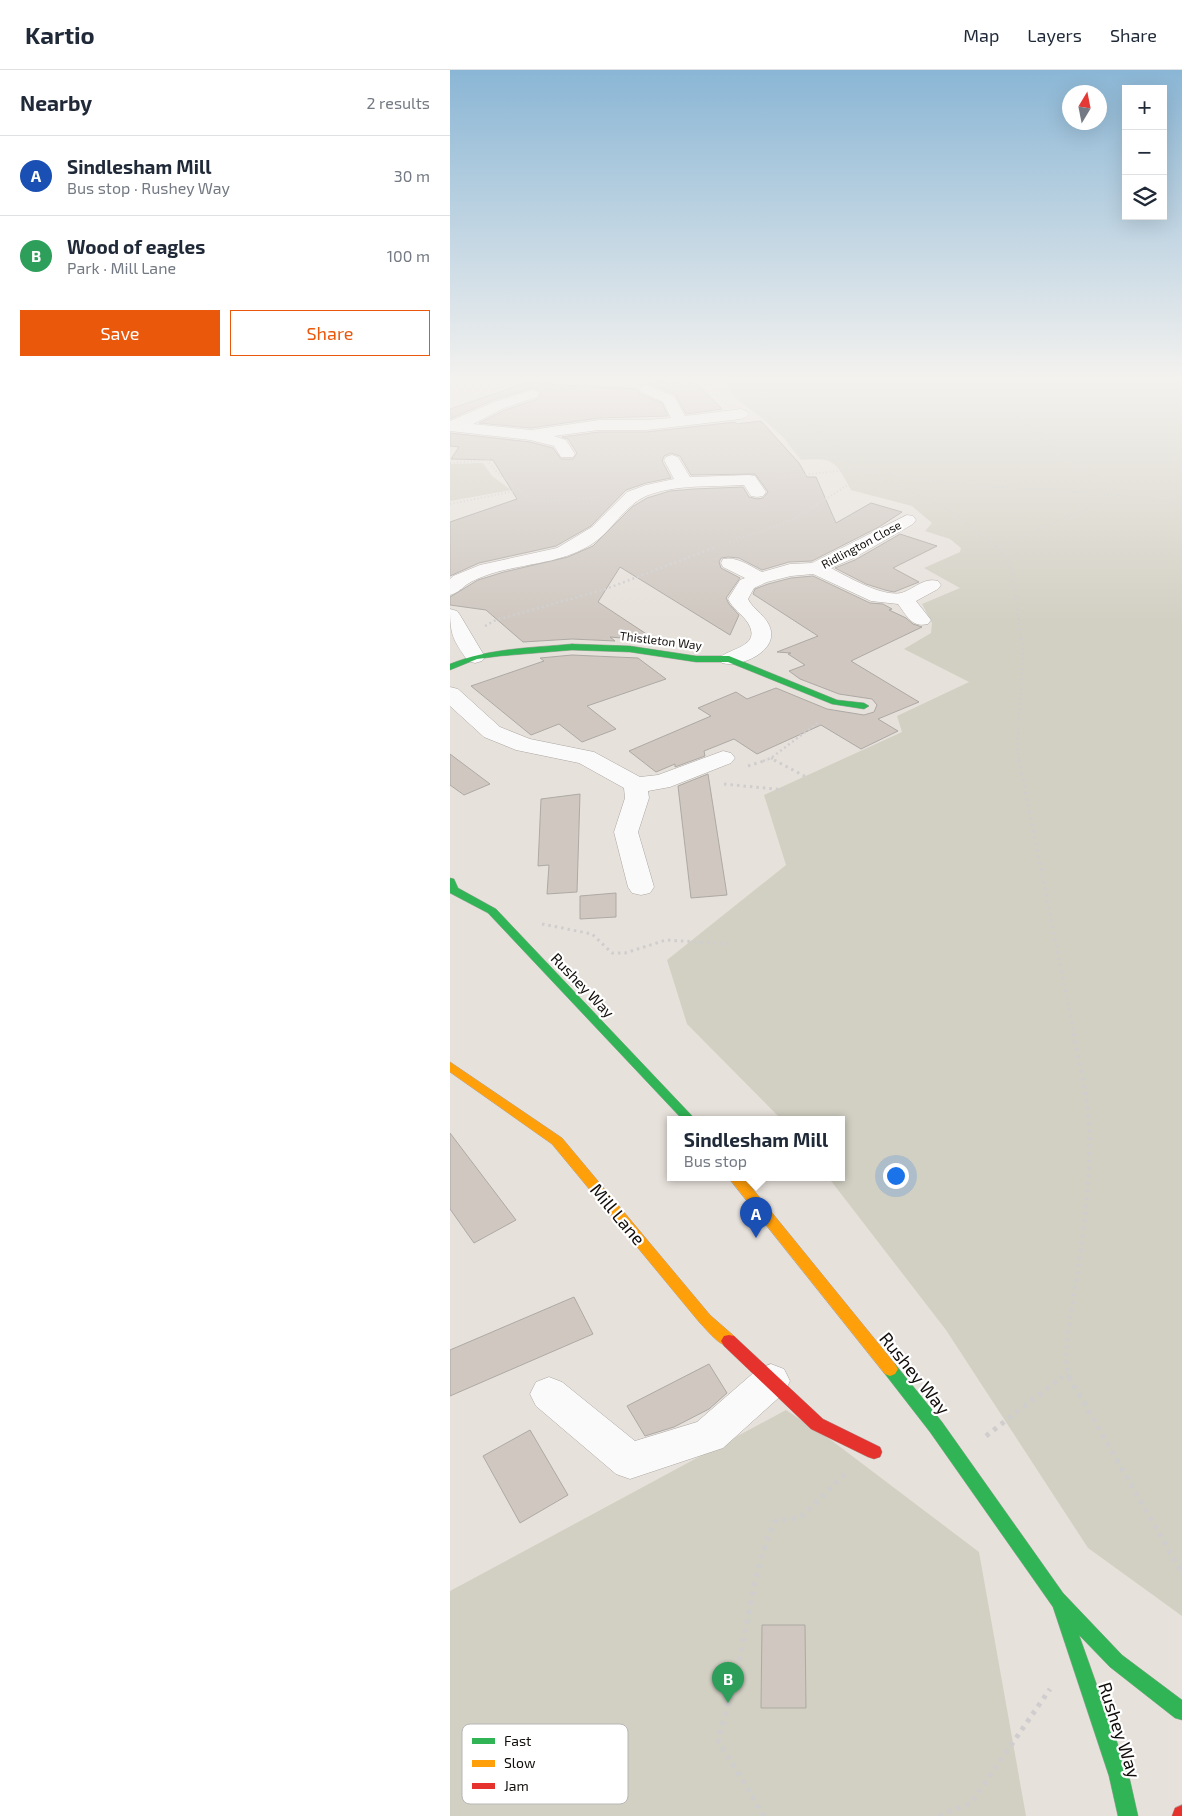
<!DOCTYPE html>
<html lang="en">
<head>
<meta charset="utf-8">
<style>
  body { margin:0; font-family:"Exo 2",sans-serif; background:#f2f2f3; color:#1f2937 }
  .controls { position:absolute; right:15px; top:15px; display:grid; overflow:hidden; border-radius:0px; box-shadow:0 5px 20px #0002 }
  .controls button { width:45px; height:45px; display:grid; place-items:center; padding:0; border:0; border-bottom:1px solid #e0e1e3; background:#fff; color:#1f2937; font:25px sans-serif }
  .compass { position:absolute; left:612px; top:15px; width:45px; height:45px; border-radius:50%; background:#fff; box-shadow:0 5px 20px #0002; rotate:10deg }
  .you { position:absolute; left:445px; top:1105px; width:18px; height:18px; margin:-12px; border:4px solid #fff; border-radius:50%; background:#1a73e8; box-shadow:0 0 0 8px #1a73e833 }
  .badge { display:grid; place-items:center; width:32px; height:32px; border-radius:50%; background:#ea580c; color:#fff; font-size:16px; font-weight:700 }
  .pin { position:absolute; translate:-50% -41px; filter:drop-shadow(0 1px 2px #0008) }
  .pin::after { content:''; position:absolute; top:26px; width:18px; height:15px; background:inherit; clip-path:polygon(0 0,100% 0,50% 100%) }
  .popup { position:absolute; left:217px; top:1046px; width:178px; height:65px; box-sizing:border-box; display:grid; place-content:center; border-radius:0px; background:#fff; filter:drop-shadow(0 1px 4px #0005); font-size:16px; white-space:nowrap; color:#747a83 }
  .popup b { font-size:19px; color:#1f2937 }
  .popup::after { content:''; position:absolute; left:50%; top:100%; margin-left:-10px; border:10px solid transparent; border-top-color:#fff }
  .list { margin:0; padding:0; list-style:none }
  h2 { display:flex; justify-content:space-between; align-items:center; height:65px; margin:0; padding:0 20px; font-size:21px }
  h2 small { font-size:16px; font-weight:400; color:#747a83 }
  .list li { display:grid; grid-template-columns:32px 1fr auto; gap:15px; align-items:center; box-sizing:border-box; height:80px; padding:0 20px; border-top:1px solid #e0e1e3 }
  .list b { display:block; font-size:19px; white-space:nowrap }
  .list p { margin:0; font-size:16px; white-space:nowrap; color:#747a83 }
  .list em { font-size:16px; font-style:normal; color:#747a83 }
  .actions { display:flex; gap:10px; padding:15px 20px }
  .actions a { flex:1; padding:11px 0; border:1px solid #ea580c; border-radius:0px; text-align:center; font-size:18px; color:#ea580c }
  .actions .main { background:#ea580c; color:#fff }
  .icon { flex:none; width:28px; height:28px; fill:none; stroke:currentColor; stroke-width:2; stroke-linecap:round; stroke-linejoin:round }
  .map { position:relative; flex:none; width:732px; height:1746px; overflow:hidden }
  header { display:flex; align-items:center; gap:30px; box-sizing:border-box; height:70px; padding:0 25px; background:#fff; border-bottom:1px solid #e0e1e3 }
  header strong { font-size:24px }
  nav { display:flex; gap:28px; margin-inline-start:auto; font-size:18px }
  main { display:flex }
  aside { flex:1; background:#fff }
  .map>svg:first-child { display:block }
  .green { fill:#d2d0c3 }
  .building { fill:#cfc7c0; stroke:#ada9a4 }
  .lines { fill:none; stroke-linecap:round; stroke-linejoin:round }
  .street-casing { stroke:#aba6a2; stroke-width:1 }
  .fast-casing { stroke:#aba6a2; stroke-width:1 }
  .slow-casing { stroke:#aba6a2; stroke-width:1 }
  .jam-casing { stroke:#aba6a2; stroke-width:1 }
  .path-far4 { stroke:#cfcdcd; stroke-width:2; stroke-dasharray:1 2.5; stroke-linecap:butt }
  .path-far3 { stroke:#cfcdcd; stroke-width:2.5; stroke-dasharray:2 3; stroke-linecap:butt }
  .path-far2 { stroke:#cfcdcd; stroke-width:3; stroke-dasharray:2.5 4; stroke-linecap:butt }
  .path-far1 { stroke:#cfcdcd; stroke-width:4; stroke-dasharray:3 4.5; stroke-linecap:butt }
  .path { stroke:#cfcdcd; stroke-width:5; stroke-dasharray:4 5.5; stroke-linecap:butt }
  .street { fill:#fbfafa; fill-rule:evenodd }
  .fast { fill:#30b455; fill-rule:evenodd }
  .slow { fill:#ff9f0a; fill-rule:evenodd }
  .jam { fill:#e5322d; fill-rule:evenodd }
  .labels { text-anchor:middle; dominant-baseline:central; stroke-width:4.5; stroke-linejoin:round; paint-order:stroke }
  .far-street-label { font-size:12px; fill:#110d0a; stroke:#fff }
  .street-label { font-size:15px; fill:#110d0a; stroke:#fff }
  .near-street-label { font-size:18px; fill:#110d0a; stroke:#fff }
  .key { fill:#fff; stroke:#b8b6b6; stroke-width:1 }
  .key-label { font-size:14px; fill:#110d0a }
</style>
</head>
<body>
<header>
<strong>Kartio</strong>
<nav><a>Map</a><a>Layers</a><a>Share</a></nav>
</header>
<main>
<aside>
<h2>Nearby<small>2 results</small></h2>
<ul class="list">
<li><span class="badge" style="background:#1a4fb4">A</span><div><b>Sindlesham Mill</b><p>Bus stop · Rushey Way</p></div><em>30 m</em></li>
<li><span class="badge" style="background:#2e9e5b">B</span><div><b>Wood of eagles</b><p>Park · Mill Lane</p></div><em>100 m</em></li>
</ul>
<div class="actions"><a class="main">Save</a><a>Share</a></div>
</aside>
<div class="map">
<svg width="732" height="1746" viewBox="0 0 732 1746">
  <rect width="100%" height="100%" fill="#e7e1db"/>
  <path class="green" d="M 271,307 L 732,307 L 732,1546 L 638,1478 L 496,1260 L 378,1107 L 391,1107 L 391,1049 L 331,1049 L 237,954 L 217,890 L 336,795 L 314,725 L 452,662 L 447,646 L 519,612 L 454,579 L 481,563 L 482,553 L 472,534 L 510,518 L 474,498 L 510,482 L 511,478 L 500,469 L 475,461 L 482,453 L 462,436 L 401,420 C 386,392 384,387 351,390 L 333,367 L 312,348 L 284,327 Z
    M 33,393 L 42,406 L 61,420 L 0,431 L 0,394 Z
    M 336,1340 L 381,1370 L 529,1482 L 576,1746 L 0,1746 L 0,1521 Z"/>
  <path class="building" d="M 85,310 L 96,314 L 187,319 L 190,324 L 212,333 L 218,346 L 149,348 L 81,358 L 29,353 L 55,340 L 88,329 L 91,323 L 87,319 L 82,318 L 43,330 L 0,349 L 0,339 Z
    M 203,310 L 224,313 L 229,310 L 245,312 L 272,339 L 236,344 L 225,324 L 197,313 Z
    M 311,351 L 349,393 L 357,407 L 366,407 L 386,453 L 421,433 L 452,442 L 429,457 L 362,491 L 339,492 L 312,500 L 289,488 L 278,487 L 271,488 L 269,492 L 271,498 L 290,508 L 276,528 L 279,534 L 289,545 L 280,565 L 170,497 L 148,532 L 207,571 L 160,567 L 165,571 L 122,569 L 73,572 L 36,540 L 0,535 L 0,527 L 28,510 L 54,502 L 118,487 L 143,476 L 182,437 L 197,428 L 220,421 L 244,419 L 293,417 L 299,427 L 307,429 L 313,428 L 318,422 L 305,404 L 241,405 L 230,386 L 221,383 L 214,386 L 212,391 L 221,408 L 196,413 L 176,420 L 141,456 L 106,476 L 29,493 L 0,506 L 0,452 L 67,429 L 43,390 L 1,389 L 9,377 L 0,376 L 0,363 L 80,372 L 103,378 L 111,389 L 123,389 L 127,383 L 118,369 L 112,367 L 149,362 L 197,362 L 285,352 L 287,354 Z
    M 450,464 L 487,476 L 443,498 L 469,512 L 444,522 L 435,520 L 416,514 L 385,498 L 405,490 Z
    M 363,506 L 420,533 L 433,534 L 442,539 L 439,540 L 456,548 L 463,554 L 472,557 L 401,591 L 469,632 L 428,649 L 448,661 L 411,679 L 371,655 L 307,684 L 284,669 L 254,681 L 255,686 L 225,697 L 225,694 L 206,702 L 179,681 L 261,646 L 248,638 L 286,622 L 297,629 L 326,618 L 377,639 L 414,645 L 424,642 L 427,635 L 422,629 L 389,624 L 350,609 L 339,601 L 355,595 L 338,584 L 341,583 L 327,582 L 368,566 L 303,524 L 305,519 L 318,514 L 341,508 Z
    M 122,585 L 188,588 L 216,609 L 137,636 L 166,659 L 132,672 L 109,654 L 81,665 L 21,616 L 94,591 L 90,588 Z
    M 0,684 L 40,714 L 14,725 L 0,715 Z
    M 258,704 L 277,825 L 241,828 L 228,716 Z
    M 130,724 L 127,822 L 97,824 L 99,795 L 88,796 L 91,729 Z
    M 166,823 L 166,847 L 130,849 L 130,826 Z
    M 0,1063 L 66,1150 L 24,1173 L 0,1139 Z
    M 124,1227 L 143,1264 L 0,1326 L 0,1280 Z
    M 259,1294 L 277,1323 L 259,1339 L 224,1357 L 195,1366 L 177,1336 Z
    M 80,1360 L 118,1425 L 70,1453 L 33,1386 Z
    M 312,1555 L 355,1555 L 356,1638 L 311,1638 Z"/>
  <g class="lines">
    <defs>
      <path id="street" d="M 196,315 L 224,326 L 235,346 L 291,339 L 296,341 L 299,344 L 296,347 L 291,349 L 197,360 L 149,360 L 104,366 L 116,370 L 125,384 L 123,387 L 111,387 L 104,376 L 80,370 L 0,361 L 0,351 L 44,332 L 82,320 L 87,321 L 89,324 L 87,327 L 54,338 L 23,354 L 81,360 L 149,350 L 197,350 L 221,348 L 213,332 L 191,322 L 189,319 L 191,316 Z
        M 222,385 L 228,387 L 240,407 L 299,405 L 305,406 L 316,422 L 313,426 L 307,427 L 301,426 L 294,415 C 262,417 226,414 196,426 C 174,436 162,461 142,474 C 110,494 75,493 40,504 C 32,507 23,510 16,515 C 10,520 7,523 0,525 L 0,509 L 3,506 L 30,495 L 107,478 L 142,457 L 177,422 L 196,415 L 224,409 L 214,390 L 216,387 Z
        M 457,445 L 463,446 L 466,450 L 463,454 L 404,488 L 381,498 C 398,507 432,527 451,523 C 465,519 473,507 488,511 L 491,515 L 488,519 L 466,531 L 481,550 L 478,554 C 462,558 457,546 448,534 L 421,531 L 363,504 L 341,506 L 317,512 L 304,518 L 298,529 C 304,541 318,546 321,561 C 325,583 289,598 272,593 L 269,589 C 276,578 313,578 298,553 C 292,544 283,539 278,529 L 290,510 L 295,508 L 273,497 L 271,493 L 273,489 C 287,486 300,496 312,502 L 340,494 L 362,493 Z
        M 0,539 L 7,541 L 10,545 L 35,587 L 32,591 L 25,593 L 18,591 C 3,570 0,565 0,539 Z
        M 0,617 L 8,619 L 50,657 L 80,669 L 144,682 L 190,707 L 208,705 L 273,681 L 281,683 L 285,688 L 281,693 L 220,717 L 198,721 L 199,728 L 188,762 L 204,817 L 200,823 L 191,825 L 182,823 L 178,817 L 164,762 L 175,728 L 174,718 L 129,693 L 66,680 L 34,667 L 0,636 Z
        M 321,1294 L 334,1299 L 340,1311 L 334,1323 L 273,1378 L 180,1409 L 166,1404 L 86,1336 L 80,1324 L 86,1312 L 99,1307 L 112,1312 L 185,1371 L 247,1352 L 308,1299 Z"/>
      <path id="fast" d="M 122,574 L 180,576 L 246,586 L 279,586 L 387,630 L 414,633 L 419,636 L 414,639 L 382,634 L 278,592 L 246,592 L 180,582 L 122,580 L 50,586 L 27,589 L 0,600 L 0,594 C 40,578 80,578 122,574 Z
        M 0,808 L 4,809 L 8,818 L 46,839 L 245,1049 L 232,1049 L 38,843 L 0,823 Z
        M 440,1292 L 445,1294 L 492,1352 L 613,1523 L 672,1585 L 732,1630 L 732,1650 L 725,1648 L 660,1597 L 629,1565 L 679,1706 L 688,1746 L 668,1746 L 659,1706 L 603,1537 L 480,1362 L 435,1304 L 432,1299 L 435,1294 Z"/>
      <path id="slow" d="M 0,992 L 112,1068 L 260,1245 L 284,1266 L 287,1271 L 284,1276 C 272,1280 259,1262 250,1253 L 102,1074 L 0,1002 Z
        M 278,1107 L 293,1107 L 445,1294 L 448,1299 L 445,1304 L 440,1306 L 435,1304 Z"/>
      <path id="jam" d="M 279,1265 L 284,1266 L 373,1349 L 430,1377 L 432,1382 L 430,1387 L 424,1389 L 418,1387 L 361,1359 L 274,1276 L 271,1271 L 274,1266 Z
        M 732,1735 L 732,1746 L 722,1746 L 725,1738 Z"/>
    </defs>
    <use href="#street" class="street-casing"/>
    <use href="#fast" class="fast-casing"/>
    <use href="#slow" class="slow-casing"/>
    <use href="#jam" class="jam-casing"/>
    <path class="path-far4" d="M 312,307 L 321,319 L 408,399 L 497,438 L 546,477
      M 514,307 L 522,322 L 528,329 L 570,352 L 670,425 L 732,434
      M 724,307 L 732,333
      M 313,342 L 341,338
      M 37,390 L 47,402 L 83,432 L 147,428
      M 0,393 L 37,390 L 50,383
      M 414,400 L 503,414 L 670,425
      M 324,408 L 407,399
      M 0,434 L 70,420
      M 280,472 L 341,451 L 407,409 L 408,399
      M 547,477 L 669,425"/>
    <path class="path-far3" d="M 545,475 L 557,485 L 562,502 L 573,582 L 567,679 L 569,691
      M 546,477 L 550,475
      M 35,556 L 46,550 L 156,519 L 263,478
      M 321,688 L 326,691
      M 313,691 L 321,688 L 370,651"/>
    <path class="path-far2" d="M 324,690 L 360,709
      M 569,690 L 624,963
      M 298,696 L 317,690
      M 274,714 L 335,720
      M 92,854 L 142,864 L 162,883 L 175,883 L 216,870 L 280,874"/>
    <path class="path-far1" d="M 610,1308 L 617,1303
      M 620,1308 C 610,1290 624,1229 627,1207 C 635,1153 642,1099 638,1044 C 636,1017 628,989 623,961"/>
    <path class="path" d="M 619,1307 L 732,1503
      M 536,1366 L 612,1307
      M 314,1746 L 268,1670 C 277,1639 286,1608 292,1577 C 301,1534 306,1491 325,1451 L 351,1447 L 395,1404
      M 489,1746 L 521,1733 L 600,1619"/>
    <use href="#street" class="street"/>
    <use href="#fast" class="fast"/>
    <use href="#slow" class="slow"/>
    <use href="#jam" class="jam"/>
  </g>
  <linearGradient id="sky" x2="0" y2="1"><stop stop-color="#8ab6d5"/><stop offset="0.56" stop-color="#f4f2ef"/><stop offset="1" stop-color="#f4f2ef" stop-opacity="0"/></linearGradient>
  <rect width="732" height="552" fill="url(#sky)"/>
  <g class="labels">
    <g class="far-street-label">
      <text transform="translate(411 474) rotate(-28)">Ridlington Close</text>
      <text transform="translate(211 570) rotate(7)">Thistleton Way</text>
    </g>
    <g class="street-label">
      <text transform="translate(133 915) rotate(46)">Rushey Way</text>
    </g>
    <g class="near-street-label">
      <text transform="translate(168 1144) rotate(50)">Mill Lane</text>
      <text transform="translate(465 1303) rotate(51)">Rushey Way</text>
      <text transform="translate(670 1660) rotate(72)">Rushey Way</text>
    </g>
  </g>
  <rect x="12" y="1654" width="166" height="80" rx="8" class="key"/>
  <rect x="22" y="1668" width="23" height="6" fill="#30b455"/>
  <rect x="22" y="1690" width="23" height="7" fill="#ff9f0a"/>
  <rect x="22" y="1713" width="23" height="6" fill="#e5322d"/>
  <g class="key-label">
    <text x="54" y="1676">Fast</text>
    <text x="54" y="1698">Slow</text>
    <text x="54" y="1721">Jam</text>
  </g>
</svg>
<div class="controls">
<button>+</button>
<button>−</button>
<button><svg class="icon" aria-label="layers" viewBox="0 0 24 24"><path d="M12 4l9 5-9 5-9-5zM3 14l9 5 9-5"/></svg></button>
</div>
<svg class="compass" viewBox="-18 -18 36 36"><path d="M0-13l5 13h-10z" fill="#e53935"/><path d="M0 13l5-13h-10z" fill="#747a83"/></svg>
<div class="you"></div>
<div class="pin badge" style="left:306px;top:1168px;background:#1a4fb4">A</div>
<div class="popup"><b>Sindlesham Mill</b>Bus stop</div>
<div class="pin badge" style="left:278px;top:1633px;background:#2e9e5b">B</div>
</div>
</main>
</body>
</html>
